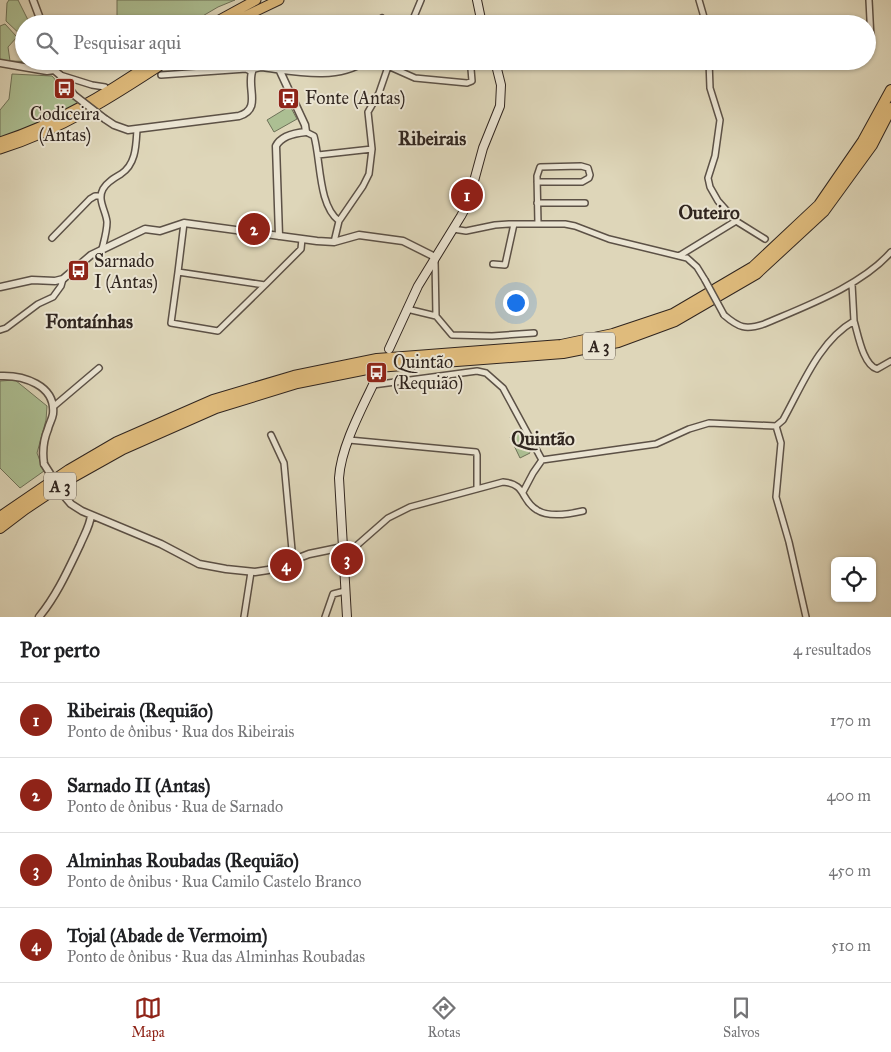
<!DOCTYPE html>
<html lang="pt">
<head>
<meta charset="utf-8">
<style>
  body { margin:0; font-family:"IM FELL Great Primer",serif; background:#f2f2f2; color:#202124 }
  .controls { position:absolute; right:15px; bottom:15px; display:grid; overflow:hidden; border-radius:8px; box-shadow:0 1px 4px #0004 }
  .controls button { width:45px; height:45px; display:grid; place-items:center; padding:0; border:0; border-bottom:1px solid #e0e0e0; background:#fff; color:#202124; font:25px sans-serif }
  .you { position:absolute; left:515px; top:302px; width:18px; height:18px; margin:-12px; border:4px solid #fff; border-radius:50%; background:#1a73e8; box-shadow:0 0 0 8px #1a73e833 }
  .badge { display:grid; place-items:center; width:32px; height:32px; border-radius:50%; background:#8f2418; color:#fff; font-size:16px; font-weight:700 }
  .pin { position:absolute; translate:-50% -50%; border:2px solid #fff; box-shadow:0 1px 5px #0006 }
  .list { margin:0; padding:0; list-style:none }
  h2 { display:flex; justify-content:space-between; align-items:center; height:65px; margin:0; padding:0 20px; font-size:21px }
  h2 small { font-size:16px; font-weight:400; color:#757577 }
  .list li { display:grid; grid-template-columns:32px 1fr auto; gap:15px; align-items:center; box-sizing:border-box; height:75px; padding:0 20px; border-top:1px solid #e0e0e0 }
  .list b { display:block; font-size:19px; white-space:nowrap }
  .list p { margin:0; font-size:16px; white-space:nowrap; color:#757577 }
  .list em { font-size:16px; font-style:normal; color:#757577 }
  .icon { flex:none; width:28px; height:28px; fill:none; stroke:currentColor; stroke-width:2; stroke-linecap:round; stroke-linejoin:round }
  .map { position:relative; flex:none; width:891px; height:617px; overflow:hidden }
  .search { position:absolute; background:#fff; box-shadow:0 1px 4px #0004; left:15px; right:15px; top:15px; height:55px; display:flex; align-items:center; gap:12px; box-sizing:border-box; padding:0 18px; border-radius:28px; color:#757577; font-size:19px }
  .sheet { height:365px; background:#fff }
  nav { display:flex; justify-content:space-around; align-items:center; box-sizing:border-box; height:70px; border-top:1px solid #e0e0e0; background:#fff; font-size:14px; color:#757577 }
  nav a { display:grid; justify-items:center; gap:2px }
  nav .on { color:#8f2418 }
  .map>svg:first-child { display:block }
  .green { fill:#acbf93; stroke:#6e7259 }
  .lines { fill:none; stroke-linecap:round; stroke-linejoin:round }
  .minor-casing { stroke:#5c5146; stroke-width:8 }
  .tertiary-casing { stroke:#5c5146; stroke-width:9 }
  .secondary-casing { stroke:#30251f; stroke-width:10 }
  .trunk-casing { stroke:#30251f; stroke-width:11 }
  .motorway-casing { stroke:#30251f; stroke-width:12 }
  .minor { stroke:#eae4d2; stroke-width:5 }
  .tertiary { stroke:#eae4d2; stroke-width:6 }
  .secondary { stroke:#eae4d2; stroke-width:8 }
  .trunk { stroke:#dfbb7c; stroke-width:9 }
  .motorway { stroke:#dfbb7c; stroke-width:10 }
  .minor-bridge-casing { stroke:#5c5146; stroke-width:8; stroke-linecap:butt }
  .tertiary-bridge-casing { stroke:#5c5146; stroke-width:9; stroke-linecap:butt }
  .minor-bridge { stroke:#eae4d2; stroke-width:5 }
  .tertiary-bridge { stroke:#eae4d2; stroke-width:6 }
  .labels { text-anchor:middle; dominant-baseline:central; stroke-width:4; stroke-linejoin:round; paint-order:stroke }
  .shield { fill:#eae4d2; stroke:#685e55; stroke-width:1 }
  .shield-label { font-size:16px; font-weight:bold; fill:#30251f }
  .poi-label { font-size:18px; fill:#30251f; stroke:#eae4d2; text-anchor:start }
  .neighbourhood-label { font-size:19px; font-weight:bold; fill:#30251f; stroke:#eae4d2 }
</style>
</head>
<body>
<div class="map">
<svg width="891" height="617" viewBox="0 0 891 617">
  <rect width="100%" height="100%" fill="#ded6b9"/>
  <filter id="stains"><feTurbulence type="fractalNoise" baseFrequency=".004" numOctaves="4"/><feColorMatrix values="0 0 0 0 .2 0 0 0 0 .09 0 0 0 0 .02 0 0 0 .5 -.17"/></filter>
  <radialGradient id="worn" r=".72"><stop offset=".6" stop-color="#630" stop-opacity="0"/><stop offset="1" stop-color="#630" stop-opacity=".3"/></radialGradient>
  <path class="green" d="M 9,0 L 18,0 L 30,24 L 24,24 L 24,38 L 6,21 L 7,3 Z
    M 117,0 L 235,0 L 218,7 L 189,24 L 117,24 Z
    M 5,24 L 17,37 L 8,47 L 10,61 L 42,62 L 50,68 L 0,61 L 0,26 Z
    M 12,74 L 52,76 L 69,95 L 81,104 L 19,131 L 0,138 L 0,110 L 9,99 Z
    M 290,106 L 297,119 L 274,132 L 267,120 Z
    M 15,380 L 47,406 L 46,420 L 37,453 L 44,471 L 20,488 L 0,468 L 0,381 Z
    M 520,433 L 530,453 L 520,458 L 510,437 Z"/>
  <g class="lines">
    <defs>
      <path id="minor" d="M 699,0 L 706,24
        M 869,0 L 871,39
        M 374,24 L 382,18 L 388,24
        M 411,24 L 421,0
        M 709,61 L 710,88 L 720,120 L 715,156 L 708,178 L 710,187 L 718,201 L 736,221
        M 388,66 L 415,78 L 467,83 L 472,81 L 471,69
        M 60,75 L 92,85 L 105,87
        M 161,75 L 246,69 L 252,72
        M 306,132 L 314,136 C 321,161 318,205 339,221
        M 318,155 L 372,149
        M 537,182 L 582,182 L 589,178 L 590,175 L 588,168 L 581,166 L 540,167 L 537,176 L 538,224
        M 537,203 L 585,203
        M 184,223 L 178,272 L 265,285 L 301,249 L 302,239
        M 453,229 L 466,231 L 495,225 L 509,224 L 565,224 L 575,226 L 609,239 L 687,258 L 697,267 L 705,280
        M 52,238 L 90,199 L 95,196 L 101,196
        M 334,242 L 339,221 L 363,186 L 369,174 L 372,149 L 368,112 L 379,93 L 390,61
        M 102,249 C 104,241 107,231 107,222 C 106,211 97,200 103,189 C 107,182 114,178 121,174 C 136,164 136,146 137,129
        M 679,256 L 736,221 L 765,239
        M 435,260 L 436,316 L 452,335 L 492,336 L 534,333
        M 493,264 L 505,265 L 514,224
        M 178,272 L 171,323 L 218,331 L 265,285
        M 407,309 L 436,316
        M 724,315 C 739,328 746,330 764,324 C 806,306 861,286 891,252
        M 854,321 C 858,334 863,365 877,369 L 891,361
        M 0,330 L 6,328 L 38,304 L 53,297 L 61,286 L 63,279
        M 373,385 L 477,371 L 486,373 L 503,388 L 542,460
        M 53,407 L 99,368
        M 776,426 L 781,443 L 776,497 L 789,542 L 806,617
        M 776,426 L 783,420 C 802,386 819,341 854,321 L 852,284
        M 271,435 L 284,463 L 293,561
        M 349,440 L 476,452 L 477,455 L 477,489
        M 542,460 L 656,444 L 689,429 L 709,423 L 776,426
        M 523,492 L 533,473 L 542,460
        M 343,547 L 355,547 L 388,518 L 410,507 L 503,482 C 527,484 520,500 537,510 C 549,518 570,514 583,511
        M 244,617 L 251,572
        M 325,617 L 333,594 L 345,591"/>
      <path id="tertiary" d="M 33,0 L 42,24
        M 0,63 L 47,71 L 54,70
        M 279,69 L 305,125 L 306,132 C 295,133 281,136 276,146 L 279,236
        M 54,70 L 60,75 L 74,95
        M 105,119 L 114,125 L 128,130 L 239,116 C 263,109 245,86 253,69 L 261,67 C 294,71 336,81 365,61
        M 0,287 L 32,280 L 55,281 L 63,279 L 91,255 L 145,229 L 160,231 L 184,223 L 317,241 L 334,242 L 359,235 L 403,241 L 435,257
        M 0,376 C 23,375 56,385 53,414 C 52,420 49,424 48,429 C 43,441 42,451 44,464
        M 65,497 L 71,504 L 82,511 L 161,544 L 199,564 L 226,569 L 255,572 L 268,570 L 309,554 L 343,547
        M 39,617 C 57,595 68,570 80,545 C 84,535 90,526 91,515"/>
      <path id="secondary" d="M 477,0 L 482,24
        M 389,349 L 418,286 L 461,216 L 468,203 L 483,148 L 500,106 L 501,85 L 495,61
        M 347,617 L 339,478 C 341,444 366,401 380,370"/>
      <path id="trunk" d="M 212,24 L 256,0
        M 229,24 L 279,0
        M 0,142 C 56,124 106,94 154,61
        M 0,149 C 61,130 114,96 167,61"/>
      <path id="motorway" d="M 0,517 L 69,470 L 117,442 L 213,400 L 294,376 L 377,359 L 561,345 L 613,334 L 673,314 L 753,267 L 819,205 L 863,141 L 891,90
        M 0,528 L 25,509 L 73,477 L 123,449 L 216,408 L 297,383 L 377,367 L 563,353 L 618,342 L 675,321 L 756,274 L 824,211 L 872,145 L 891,108"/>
    </defs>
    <use href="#minor" class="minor-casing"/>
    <use href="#tertiary" class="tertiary-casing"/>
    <use href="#secondary" class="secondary-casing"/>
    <use href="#trunk" class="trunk-casing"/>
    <use href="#motorway" class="motorway-casing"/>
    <use href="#minor" class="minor"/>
    <use href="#tertiary" class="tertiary"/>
    <use href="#secondary" class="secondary"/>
    <use href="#trunk" class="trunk"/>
    <use href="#motorway" class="motorway"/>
    <defs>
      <path id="minor-bridge" d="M 705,280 L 724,315"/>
      <path id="tertiary-bridge" d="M 74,95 L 105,119
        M 44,464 L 65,497"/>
    </defs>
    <use href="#minor-bridge" class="minor-bridge-casing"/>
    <use href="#tertiary-bridge" class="tertiary-bridge-casing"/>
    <use href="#minor-bridge" class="minor-bridge"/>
    <use href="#tertiary-bridge" class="tertiary-bridge"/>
  </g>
  <defs>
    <symbol id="bus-square" viewBox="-11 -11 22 22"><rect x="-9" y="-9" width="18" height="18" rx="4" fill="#8f2418" stroke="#eae4d2"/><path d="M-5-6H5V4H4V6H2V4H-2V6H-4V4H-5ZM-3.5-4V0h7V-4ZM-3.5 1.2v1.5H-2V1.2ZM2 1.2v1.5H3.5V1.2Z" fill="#fff"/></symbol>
  </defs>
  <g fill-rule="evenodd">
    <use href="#bus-square" x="52" y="76" width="25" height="25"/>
    <use href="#bus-square" x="276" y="86" width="25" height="25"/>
    <use href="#bus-square" x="66" y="258" width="25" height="25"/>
    <use href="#bus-square" x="364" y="360" width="25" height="25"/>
  </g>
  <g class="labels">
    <g class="shield">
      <rect x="583" y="332.5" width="32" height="27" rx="4"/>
      <rect x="44" y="472.5" width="32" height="27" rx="4"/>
    </g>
    <g class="shield-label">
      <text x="599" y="346">A 3</text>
      <text x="60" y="486">A 3</text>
    </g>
    <g class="poi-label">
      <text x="305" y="98">Fonte (Antas)</text>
      <text x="65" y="114" text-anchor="middle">Codiceira<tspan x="65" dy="21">(Antas)</tspan></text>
      <text x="94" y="261">Sarnado<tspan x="94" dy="21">I (Antas)</tspan></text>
      <text x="393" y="362">Quintão<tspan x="393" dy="21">(Requião)</tspan></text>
    </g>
    <g class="neighbourhood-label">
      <text x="432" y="138">Ribeirais</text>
      <text x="709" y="212">Outeiro</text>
      <text x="89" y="321">Fontaínhas</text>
      <text x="543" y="438">Quintão</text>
    </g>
  </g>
  <rect width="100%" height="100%" filter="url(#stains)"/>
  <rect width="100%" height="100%" fill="url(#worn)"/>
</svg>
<div class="controls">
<button><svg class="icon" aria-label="locate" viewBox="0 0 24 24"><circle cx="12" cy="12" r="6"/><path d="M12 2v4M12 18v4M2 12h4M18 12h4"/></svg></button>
</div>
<div class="you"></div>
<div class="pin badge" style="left:467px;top:195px">1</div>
<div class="pin badge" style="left:254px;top:229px">2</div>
<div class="pin badge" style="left:347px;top:559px">3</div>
<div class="pin badge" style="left:286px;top:565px">4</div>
<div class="search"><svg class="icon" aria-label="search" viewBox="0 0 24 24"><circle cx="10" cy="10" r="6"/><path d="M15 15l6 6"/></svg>Pesquisar aqui</div>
</div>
<section class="sheet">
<h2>Por perto<small>4 resultados</small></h2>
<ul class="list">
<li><span class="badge">1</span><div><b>Ribeirais (Requião)</b><p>Ponto de ônibus · Rua dos Ribeirais</p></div><em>170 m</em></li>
<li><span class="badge">2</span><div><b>Sarnado II (Antas)</b><p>Ponto de ônibus · Rua de Sarnado</p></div><em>400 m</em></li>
<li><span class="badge">3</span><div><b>Alminhas Roubadas (Requião)</b><p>Ponto de ônibus · Rua Camilo Castelo Branco</p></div><em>450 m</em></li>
<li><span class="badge">4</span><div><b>Tojal (Abade de Vermoim)</b><p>Ponto de ônibus · Rua das Alminhas Roubadas</p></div><em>510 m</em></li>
</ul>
</section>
<nav>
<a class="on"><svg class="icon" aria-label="map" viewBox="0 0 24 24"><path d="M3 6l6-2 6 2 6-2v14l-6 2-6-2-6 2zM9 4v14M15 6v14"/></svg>Mapa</a>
<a><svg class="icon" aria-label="directions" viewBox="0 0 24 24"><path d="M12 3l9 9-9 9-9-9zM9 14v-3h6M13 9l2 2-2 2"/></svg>Rotas</a>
<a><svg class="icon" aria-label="saved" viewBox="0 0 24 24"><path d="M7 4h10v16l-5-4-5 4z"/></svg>Salvos</a>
</nav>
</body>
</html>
